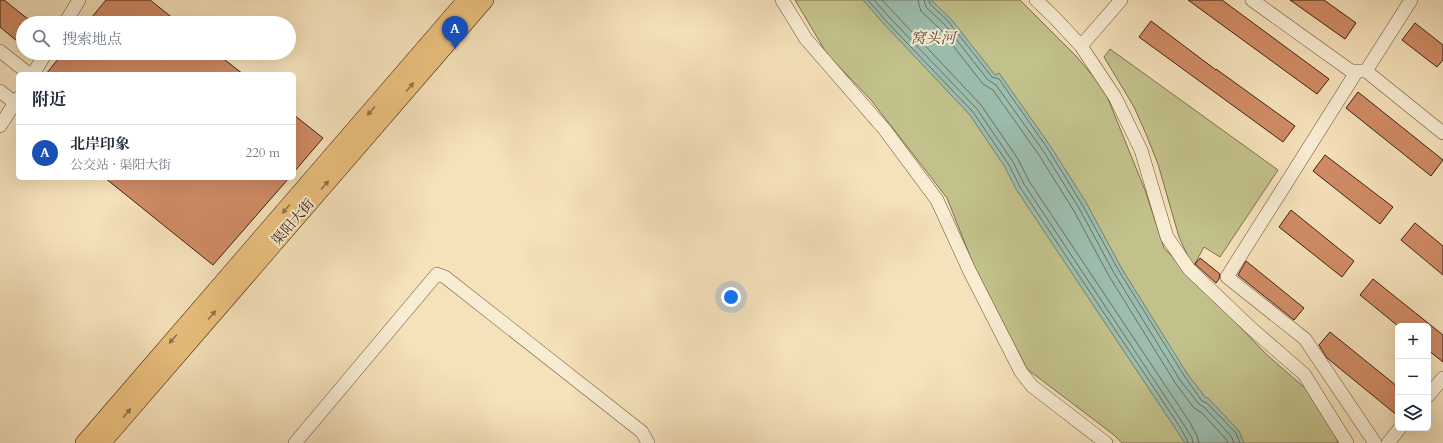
<!DOCTYPE html>
<html lang="zh">
<head>
<meta charset="utf-8">
<style>
  body { margin:0; font-family:Cardo,"Noto Serif SC",serif; background:#f2f2f3; color:#1f2937 }
  .controls { position:absolute; right:12px; bottom:12px; display:grid; overflow:hidden; border-radius:6px; box-shadow:0 4px 16px #0002 }
  .controls button { width:36px; height:36px; display:grid; place-items:center; padding:0; border:0; border-bottom:1px solid #e0e1e3; background:#fff; color:#1f2937; font:20px sans-serif }
  .you { position:absolute; left:731px; top:297px; width:14px; height:14px; margin:-10px; border:3px solid #fff; border-radius:50%; background:#1a73e8; box-shadow:0 0 0 6px #1a73e833 }
  .badge { display:grid; place-items:center; width:26px; height:26px; border-radius:50%; background:#8f2418; color:#fff; font-size:13px; font-weight:700 }
  .pin { position:absolute; translate:-50% -33px; filter:drop-shadow(0 1px 2px #0008) }
  .pin::after { content:''; position:absolute; top:21px; width:14px; height:12px; background:inherit; clip-path:polygon(0 0,100% 0,50% 100%) }
  .list { margin:0; padding:0; list-style:none }
  h2 { display:flex; justify-content:space-between; align-items:center; height:52px; margin:0; padding:0 16px; font-size:17px }
  h2 small { font-size:13px; font-weight:400; color:#747a83 }
  .list li { display:grid; grid-template-columns:26px 1fr auto; gap:12px; align-items:center; box-sizing:border-box; height:56px; padding:0 16px; border-top:1px solid #e0e1e3 }
  .list b { display:block; font-size:15px; white-space:nowrap }
  .list p { margin:0; font-size:13px; white-space:nowrap; color:#747a83 }
  .list em { font-size:13px; font-style:normal; color:#747a83 }
  .icon { flex:none; width:22px; height:22px; fill:none; stroke:currentColor; stroke-width:2; stroke-linecap:round; stroke-linejoin:round }
  .map { position:relative; flex:none; width:1443px; height:443px; overflow:hidden }
  .search { position:absolute; background:#fff; box-shadow:0 4px 16px #0002; left:16px; top:16px; width:280px; height:44px; display:flex; align-items:center; gap:10px; box-sizing:border-box; padding:0 14px; border-radius:22px; color:#747a83; font-size:15px }
  .panel { position:absolute; background:#fff; box-shadow:0 4px 16px #0002; left:16px; top:72px; width:280px; height:108px; border-radius:6px }
  .map>svg:first-child { display:block }
  .green { fill:#c2c18b; stroke:#80704e }
  .water { fill:#9cbeaf; stroke:#777f6f }
  .lines { fill:none; stroke-linecap:round; stroke-linejoin:round }
  .shore { stroke:#6e6f60; stroke-width:1 }
  .building { fill:#d08b65; stroke:#3f2010 }
  .minor-casing { stroke:#6c503a; stroke-width:14 }
  .major-casing { stroke:#3f2010; stroke-width:18 }
  .minor { stroke:#f8ecd2; stroke-width:13 }
  .major { stroke:#eac07d; stroke-width:17 }
  .oneway { fill:#947046 }
  .labels { text-anchor:middle; dominant-baseline:central; stroke-width:4; stroke-linejoin:round; paint-order:stroke }
  .street-label { font-size:14px; fill:#3f2010; stroke:#f8ecd2 }
  .water-label { font-size:15px; font-style:italic; fill:#5b4f40; stroke:#f8ecd2 }
</style>
</head>
<body>
<div class="map">
<svg width="1443" height="443" viewBox="0 0 1443 443">
  <rect width="100%" height="100%" fill="#f5e1ba"/>
  <filter id="stains"><feTurbulence type="fractalNoise" baseFrequency=".005" numOctaves="4"/><feColorMatrix values="0 0 0 0 .2 0 0 0 0 .09 0 0 0 0 .02 0 0 0 .5 -.17"/></filter>
  <radialGradient id="worn" r=".72"><stop offset=".6" stop-color="#630" stop-opacity="0"/><stop offset="1" stop-color="#630" stop-opacity=".3"/></radialGradient>
  <path class="green" d="M 795,0 L 1020,0 L 1076,56 L 1104,89 L 1145,190 L 1164,248 L 1266,354 L 1306,389 L 1335,435 L 1338,443 L 1122,443 L 1114,435 L 1027,369 L 974,266 L 947,198 L 871,100 L 827,54 Z
    M 1110,49 L 1278,170 L 1220,257 L 1204,247 L 1193,267 L 1179,237 L 1158,164 L 1146,134 L 1134,107 L 1104,57 Z"/>
  <path class="water" d="M 863,0 L 931,0 L 951,19 L 995,75 L 999,73 L 1051,147 L 1087,204 L 1122,269 L 1188,375 L 1206,398 L 1208,398 L 1239,431 L 1244,443 L 1185,443 L 1016,189 L 1005,167 L 970,115 L 884,24 Z"/>
  <g class="lines">
    <path class="shore" d="M 868,0 L 887,22 L 973,112 L 1009,165 L 1020,187 L 1180,427 L 1187,440 L 1188,443
      M 874,0 L 890,18 L 977,109 L 1013,162 L 1024,184 L 1184,425 L 1192,438 L 1193,443
      M 882,0 L 981,105 L 1018,159 L 1029,181 L 1189,421 L 1197,436 L 1199,443
      M 918,0 L 919,5 L 921,11 L 940,29 L 983,84 L 993,90 L 1039,155 L 1074,211 L 1109,276 L 1176,384 L 1194,408 L 1202,413 L 1226,439 L 1228,443
      M 924,0 L 926,7 L 945,25 L 988,80 L 996,85 L 1044,152 L 1079,208 L 1114,273 L 1180,380 L 1199,404 L 1205,408 L 1231,436 L 1234,443
      M 929,0 L 930,4 L 948,21 L 992,77 L 999,79 L 1048,149 L 1083,206 L 1119,271 L 1185,377 L 1202,401 L 1207,403 L 1236,433 L 1240,443"/>
  </g>
  <path class="building" d="M 0,0 L 4,0 L 33,23 L 23,23 L 23,46 L 0,27 Z
    M 106,0 L 150,0 L 179,23 L 87,23 Z
    M 1188,0 L 1222,0 L 1329,79 L 1317,94 Z
    M 1290,0 L 1324,0 L 1356,23 L 1345,39 Z
    M 1151,21 L 1216,70 L 1216,69 L 1295,126 L 1283,142 L 1139,37 Z
    M 1415,23 L 1443,45 L 1443,60 L 1437,67 L 1402,40 Z
    M 63,53 L 216,53 L 243,74 L 46,74 Z
    M 1358,92 L 1443,160 L 1431,176 L 1346,108 Z
    M 294,115 L 323,138 L 294,172 Z
    M 1325,155 L 1393,207 L 1380,224 L 1313,171 Z
    M 105,178 L 289,178 L 213,265 Z
    M 1291,210 L 1354,261 L 1342,277 L 1279,227 Z
    M 1415,223 L 1443,246 L 1443,275 L 1401,240 Z
    M 1200,258 L 1220,274 L 1219,279 L 1216,283 L 1195,264 Z
    M 1246,261 L 1304,308 L 1294,320 L 1238,275 Z
    M 1373,279 L 1443,335 L 1443,362 L 1428,350 L 1428,326 L 1398,326 L 1360,295 Z
    M 1330,332 L 1398,387 L 1398,416 L 1327,358 L 1319,345 Z"/>
  <g class="lines">
    <defs>
      <path id="minor" d="M 782,0 L 806,39 L 885,130 L 937,200 L 970,272 L 1021,372 L 1032,386 L 1106,443
        M 1036,0 L 1054,17 L 1081,46 L 1115,97 L 1141,150 L 1167,237 L 1189,269 L 1252,329 L 1304,374 L 1347,443
        M 1252,0 L 1351,71 L 1366,71 L 1443,133
        M 65,23 L 79,0
        M 1081,46 L 1121,0
        M 0,51 L 29,74
        M 1357,71 L 1227,277 L 1305,339 L 1375,443
        M 1366,71 L 1411,0
        M 33,74 L 46,53
        M 0,91 L 15,103
        M 0,126 L 18,98
        M 1428,396 L 1443,378
        M 295,443 L 437,274 L 445,277 L 642,432 L 648,443
        M 1388,443 L 1400,428"/>
      <path id="major" d="M 84,443 L 466,0
        M 102,443 L 485,0"/>
    </defs>
    <use href="#minor" class="minor-casing"/>
    <use href="#major" class="major-casing"/>
    <use href="#minor" class="minor"/>
    <use href="#major" class="major"/>
  </g>
  <defs><path id="oneway-solid" d="M-6-.8H1V-3.2L6.5 0L1 3.2V.8H-6Z"/></defs>
  <g class="oneway">
    <use href="#oneway-solid" transform="translate(410 87) rotate(-49)"/>
    <use href="#oneway-solid" transform="translate(371 111) rotate(131)"/>
    <use href="#oneway-solid" transform="translate(325 185) rotate(-49)"/>
    <use href="#oneway-solid" transform="translate(286 209) rotate(131)"/>
    <use href="#oneway-solid" transform="translate(212 315) rotate(-49)"/>
    <use href="#oneway-solid" transform="translate(173 339) rotate(131)"/>
    <use href="#oneway-solid" transform="translate(127 413) rotate(-49)"/>
  </g>
  <g class="labels">
    <g class="street-label">
      <text transform="translate(293 222) rotate(-49)">渠阳大街</text>
    </g>
    <g class="water-label">
      <text x="933" y="38">窝头河</text>
    </g>
  </g>
  <rect width="100%" height="100%" filter="url(#stains)"/>
  <rect width="100%" height="100%" fill="url(#worn)"/>
</svg>
<div class="controls">
<button>+</button>
<button>−</button>
<button><svg class="icon" aria-label="layers" viewBox="0 0 24 24"><path d="M12 4l9 5-9 5-9-5zM3 14l9 5 9-5"/></svg></button>
</div>
<div class="you"></div>
<div class="pin badge" style="left:455px;top:49px;background:#1a4fb4">A</div>
<div class="search"><svg class="icon" aria-label="search" viewBox="0 0 24 24"><circle cx="10" cy="10" r="6"/><path d="M15 15l6 6"/></svg>搜索地点</div>
<section class="panel">
<h2>附近<small></small></h2>
<ul class="list">
<li><span class="badge" style="background:#1a4fb4">A</span><div><b>北岸印象</b><p>公交站 · 渠阳大街</p></div><em>220 m</em></li>
</ul>
</section>
</div>
</body>
</html>
